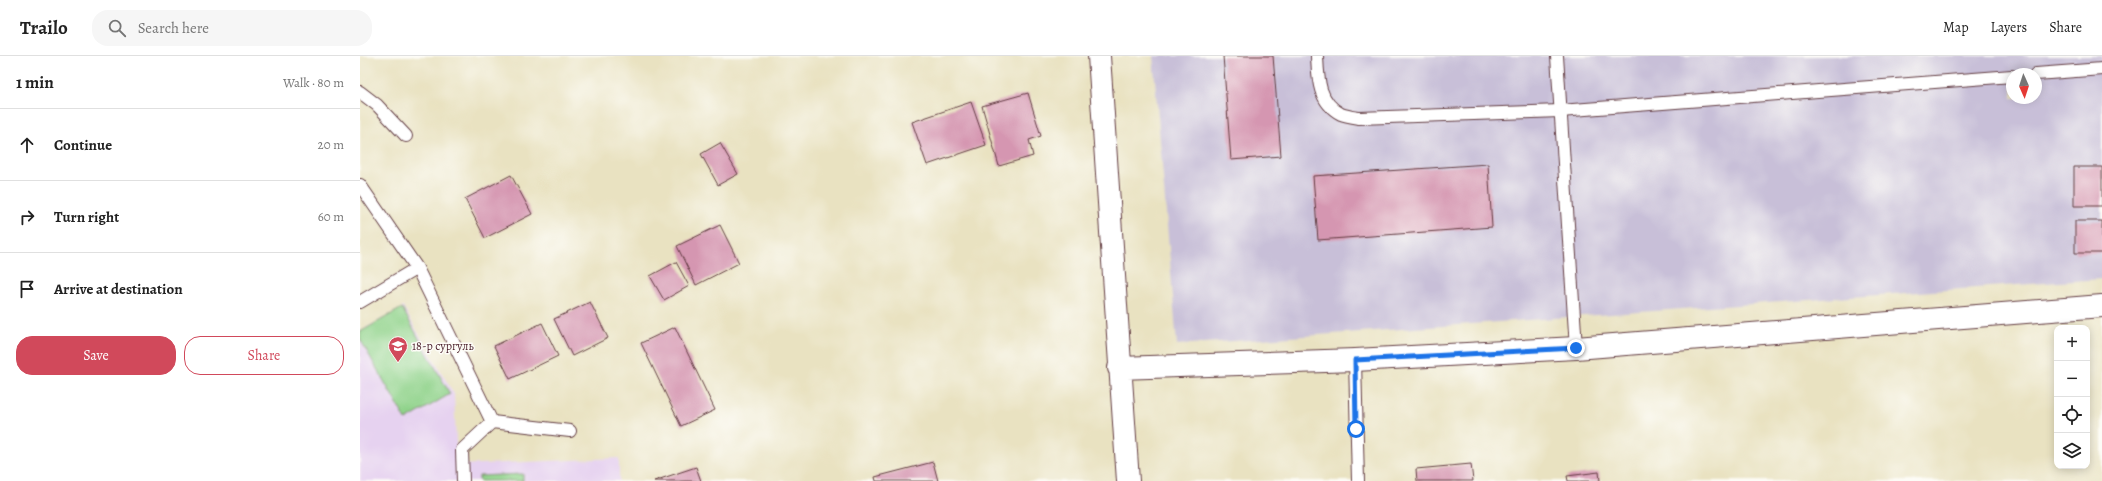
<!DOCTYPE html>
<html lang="en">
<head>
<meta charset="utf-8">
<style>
  body { margin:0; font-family:Alegreya,serif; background:#f6f6f6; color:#222 }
  .controls { position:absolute; right:12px; bottom:12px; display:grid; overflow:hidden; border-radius:8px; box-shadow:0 2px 10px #0003 }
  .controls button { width:36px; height:36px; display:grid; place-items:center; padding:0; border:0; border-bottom:1px solid #e0e0e0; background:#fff; color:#222; font:20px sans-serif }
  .compass { position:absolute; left:1646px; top:12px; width:36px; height:36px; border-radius:50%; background:#fff; box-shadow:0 2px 10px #0003; rotate:177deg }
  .stop { position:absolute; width:12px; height:12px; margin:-9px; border:3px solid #1a73e8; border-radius:50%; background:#fff }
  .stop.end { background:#1a73e8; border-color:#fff; box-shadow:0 1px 4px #0008 }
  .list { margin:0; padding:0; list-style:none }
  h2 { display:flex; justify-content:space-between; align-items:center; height:52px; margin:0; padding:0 16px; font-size:17px }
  h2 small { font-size:13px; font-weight:400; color:#767676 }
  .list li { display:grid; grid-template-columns:26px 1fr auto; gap:12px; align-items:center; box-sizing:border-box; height:72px; padding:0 16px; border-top:1px solid #e0e0e0 }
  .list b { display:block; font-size:15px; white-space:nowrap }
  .list em { font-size:13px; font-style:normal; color:#767676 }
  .actions { display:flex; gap:8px; padding:12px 16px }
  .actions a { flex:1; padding:9px 0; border:1px solid #d1495b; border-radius:16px; text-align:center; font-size:14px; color:#d1495b }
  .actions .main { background:#d1495b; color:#fff }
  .icon { flex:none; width:22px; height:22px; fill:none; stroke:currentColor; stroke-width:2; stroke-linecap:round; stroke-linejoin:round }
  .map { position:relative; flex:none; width:1742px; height:425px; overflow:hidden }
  header { display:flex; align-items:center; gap:24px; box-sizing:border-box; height:56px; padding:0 20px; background:#fff; border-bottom:1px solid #e0e0e0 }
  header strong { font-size:19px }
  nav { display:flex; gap:22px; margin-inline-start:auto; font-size:14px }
  .search { width:280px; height:36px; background:#f6f6f6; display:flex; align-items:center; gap:10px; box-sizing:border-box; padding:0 14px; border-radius:16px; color:#767676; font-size:15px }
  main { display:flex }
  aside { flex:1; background:#fff }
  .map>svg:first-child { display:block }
  .built { fill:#e6d2f0 }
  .industrial { fill:#c8bfd8; fill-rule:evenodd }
  .green { fill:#90d38b; stroke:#6d795b }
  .building { fill:#d596b1 }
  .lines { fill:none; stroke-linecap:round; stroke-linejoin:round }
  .lane-casing { stroke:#623c42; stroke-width:14 }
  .street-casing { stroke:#623c42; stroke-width:24 }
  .lane { stroke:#fff; stroke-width:12 }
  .street { stroke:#fff; stroke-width:22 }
  .route { stroke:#1a73e8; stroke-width:5 }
  .labels { text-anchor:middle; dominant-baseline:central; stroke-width:3; stroke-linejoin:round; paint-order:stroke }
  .poi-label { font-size:12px; fill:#4a1f2b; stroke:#fdfcf7; text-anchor:start }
</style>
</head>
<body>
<header>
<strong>Trailo</strong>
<div class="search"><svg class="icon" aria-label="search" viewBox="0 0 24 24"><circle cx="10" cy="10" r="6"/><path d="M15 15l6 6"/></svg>Search here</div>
<nav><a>Map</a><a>Layers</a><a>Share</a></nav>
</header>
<main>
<aside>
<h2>1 min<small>Walk · 80 m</small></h2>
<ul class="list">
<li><svg class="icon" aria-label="ahead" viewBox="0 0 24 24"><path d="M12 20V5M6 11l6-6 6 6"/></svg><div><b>Continue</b></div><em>20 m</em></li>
<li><svg class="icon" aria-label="right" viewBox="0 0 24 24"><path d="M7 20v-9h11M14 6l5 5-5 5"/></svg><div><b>Turn right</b></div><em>60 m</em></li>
<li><svg class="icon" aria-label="arrive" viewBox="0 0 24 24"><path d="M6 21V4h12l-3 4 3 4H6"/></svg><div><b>Arrive at destination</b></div></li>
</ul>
<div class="actions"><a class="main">Save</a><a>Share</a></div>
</aside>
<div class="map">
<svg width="1742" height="425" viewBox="0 0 1742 425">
  <rect width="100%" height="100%" fill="#fdfcf7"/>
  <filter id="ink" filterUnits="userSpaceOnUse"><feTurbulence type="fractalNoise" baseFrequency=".025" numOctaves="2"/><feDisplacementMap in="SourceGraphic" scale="8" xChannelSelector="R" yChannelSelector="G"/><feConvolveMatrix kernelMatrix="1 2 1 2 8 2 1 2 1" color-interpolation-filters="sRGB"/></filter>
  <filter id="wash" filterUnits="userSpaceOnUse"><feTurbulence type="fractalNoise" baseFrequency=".012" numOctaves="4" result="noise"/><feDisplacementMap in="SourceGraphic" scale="16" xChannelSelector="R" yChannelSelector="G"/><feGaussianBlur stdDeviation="0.9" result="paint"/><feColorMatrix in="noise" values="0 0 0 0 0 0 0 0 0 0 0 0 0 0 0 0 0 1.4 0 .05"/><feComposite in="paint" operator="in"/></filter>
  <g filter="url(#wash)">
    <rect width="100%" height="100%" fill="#e9e2c1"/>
    <path class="built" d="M 43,251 L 94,338 L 97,409 L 259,402 L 259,425 L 0,425 L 0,275 Z"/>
    <path class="industrial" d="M 793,0 L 1742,0 L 1742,223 L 817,289 ZM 1652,18 L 1676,18 L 1676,42 L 1652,42 Z"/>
    <path class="green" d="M 42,252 L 90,338 L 46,364 L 0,283 L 0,276 Z
      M 163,418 L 163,425 L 119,425 L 119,420 Z"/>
    <g id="blocks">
      <path class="building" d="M 863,0 L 913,0 L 921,100 L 871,104 Z
        M 668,37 L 681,80 L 669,84 L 673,100 L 639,110 L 622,50 Z
        M 611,46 L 626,89 L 567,109 L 552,66 Z
        M 360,87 L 378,118 L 358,129 L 341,98 Z
        M 1128,108 L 1132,171 L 958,184 L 953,120 Z
        M 1714,111 L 1742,111 L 1742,150 L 1714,150 Z
        M 151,119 L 172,158 L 125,182 L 105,143 Z
        M 1715,165 L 1742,165 L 1742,197 L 1715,197 Z
        M 360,169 L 379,207 L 336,229 L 317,190 Z
        M 316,206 L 329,230 L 304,244 L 290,220 Z
        M 230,246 L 248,282 L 212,300 L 194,263 Z
        M 182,267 L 198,300 L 150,323 L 134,290 Z
        M 315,271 L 355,354 L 321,370 L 281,287 Z
        M 573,406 L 578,425 L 516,425 L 515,421 Z
        M 1111,408 L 1113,425 L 1057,425 L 1056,413 Z
        M 336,411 L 341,425 L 294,425 Z
        M 1239,416 L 1240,425 L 1208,425 L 1207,420 Z"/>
    </g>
  </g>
  <g filter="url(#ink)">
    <use href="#blocks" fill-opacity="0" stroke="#623c42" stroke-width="1"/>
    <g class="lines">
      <defs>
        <path id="lane" d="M 957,0 C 958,22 958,46 981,58 C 986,60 993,61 999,62 L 1200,55 L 1652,20
          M 1197,0 L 1216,292
          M 1676,18 L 1742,13
          M 0,36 L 17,49 L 46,80
          M 0,129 L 57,212 L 132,366 L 210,375
          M 0,246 L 57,212
          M 995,304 L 998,425
          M 103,425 L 102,394 L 132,366"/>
        <path id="street" d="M 739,0 L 768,425
          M 759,312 L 995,304 L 1216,292 L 1742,250"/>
      </defs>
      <use href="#lane" class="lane-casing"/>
      <use href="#street" class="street-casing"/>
      <use href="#lane" class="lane"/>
      <use href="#street" class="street"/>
    </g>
  </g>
  <g class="lines" filter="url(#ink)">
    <path class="route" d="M 996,373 L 995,304 L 1216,292"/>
  </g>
  <defs>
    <symbol id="school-pin" viewBox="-11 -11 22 30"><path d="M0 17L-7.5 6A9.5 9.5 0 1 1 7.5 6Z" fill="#d1495b" stroke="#fdfcf7"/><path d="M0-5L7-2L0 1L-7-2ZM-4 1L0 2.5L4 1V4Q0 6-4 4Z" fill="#fff"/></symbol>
  </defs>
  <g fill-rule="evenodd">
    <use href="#school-pin" x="27" y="279" width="22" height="30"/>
  </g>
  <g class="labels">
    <g class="poi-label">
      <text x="52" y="290">18-р сургуль</text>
    </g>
  </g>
</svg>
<div class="controls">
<button>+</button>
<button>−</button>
<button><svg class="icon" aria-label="locate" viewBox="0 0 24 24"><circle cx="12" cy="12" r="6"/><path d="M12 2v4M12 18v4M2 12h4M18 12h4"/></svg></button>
<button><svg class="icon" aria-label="layers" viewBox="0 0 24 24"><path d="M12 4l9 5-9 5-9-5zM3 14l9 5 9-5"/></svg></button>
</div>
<svg class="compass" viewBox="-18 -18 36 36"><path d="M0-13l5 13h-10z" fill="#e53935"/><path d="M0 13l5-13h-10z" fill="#767676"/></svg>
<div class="stop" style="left:996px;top:373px"></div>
<div class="stop end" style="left:1216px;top:292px"></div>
</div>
</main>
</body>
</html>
